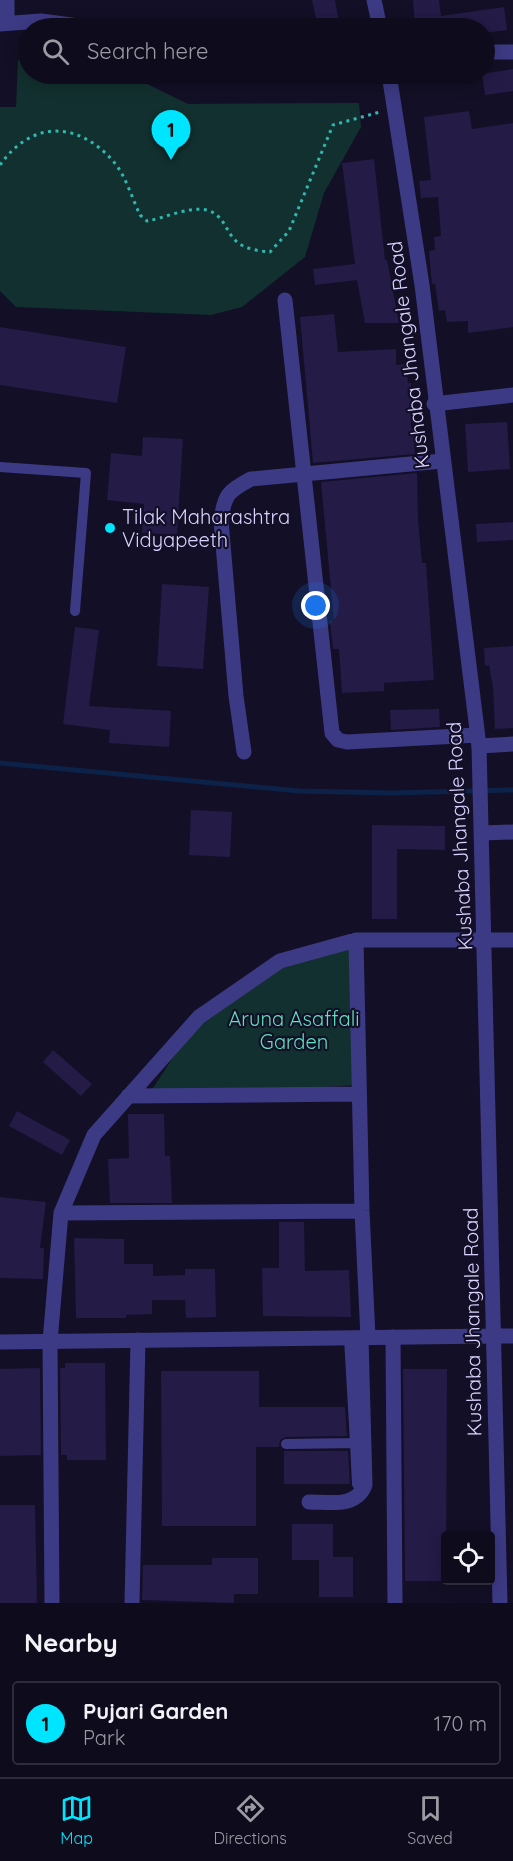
<!DOCTYPE html>
<html lang="en">
<head>
<meta charset="utf-8">
<style>
  body { margin:0; font-family:Quicksand,sans-serif; background:#1c1929; color:#f1f3f6 }
  .controls { position:absolute; right:18px; bottom:18px; display:grid; overflow:hidden; border-radius:6px; box-shadow:0 3px 15px #0003 }
  .controls button { width:54px; height:54px; display:grid; place-items:center; padding:0; border:0; border-bottom:2px solid #2e2b3b; background:#0e0b1c; color:#f1f3f6; font:30px sans-serif }
  .you { position:absolute; left:316px; top:606px; width:21px; height:21px; margin:-15px; border:4px solid #fff; border-radius:50%; background:#1a73e8; box-shadow:0 0 0 9px #1a73e833 }
  .badge { display:grid; place-items:center; width:39px; height:39px; border-radius:50%; background:#00e5ff; color:#111; font-size:20px; font-weight:700 }
  .pin { position:absolute; translate:-50% -50px; filter:drop-shadow(0 2px 3px #0008) }
  .pin::after { content:''; position:absolute; top:32px; width:21px; height:18px; background:inherit; clip-path:polygon(0 0,100% 0,50% 100%) }
  .list { margin:0; padding:0; list-style:none }
  h2 { display:flex; justify-content:space-between; align-items:center; height:78px; margin:0; padding:0 24px; font-size:26px }
  h2 small { font-size:20px; font-weight:400; color:#9b9ba3 }
  .list li { display:grid; grid-template-columns:39px 1fr auto; gap:18px; align-items:center; box-sizing:border-box; height:84px; margin:0 12px 12px; padding:0 12px; border:2px solid #2e2b3b; border-radius:6px }
  .list b { display:block; font-size:22px; white-space:nowrap }
  .list p { margin:0; font-size:20px; white-space:nowrap; color:#9b9ba3 }
  .list em { font-size:20px; font-style:normal; color:#9b9ba3 }
  .icon { flex:none; width:33px; height:33px; fill:none; stroke:currentColor; stroke-width:2; stroke-linecap:round; stroke-linejoin:round }
  .map { position:relative; flex:none; width:513px; height:1603px; overflow:hidden }
  .search { position:absolute; background:#0e0b1c; box-shadow:0 3px 15px #0003; left:18px; right:18px; top:18px; height:66px; display:flex; align-items:center; gap:15px; box-sizing:border-box; padding:0 21px; border-radius:33px; color:#9b9ba3; font-size:22px }
  .sheet { height:174px; background:#0e0b1c }
  nav { display:flex; justify-content:space-around; align-items:center; box-sizing:border-box; height:84px; border-top:2px solid #2e2b3b; background:#0e0b1c; font-size:16px; color:#9b9ba3 }
  nav a { display:grid; justify-items:center; gap:3px }
  nav .on { color:#00e5ff }
  .map>svg:first-child { display:block }
  .green { fill:#12302f }
  .lines { fill:none; stroke-linecap:round; stroke-linejoin:round }
  .stream { stroke:#0c2248; stroke-width:5 }
  .building { fill:#241b47 }
  .path { stroke:#2fb8b0; stroke-width:3; stroke-dasharray:3 4.5; stroke-linecap:butt }
  .service { stroke:#3d3a85; stroke-width:10 }
  .minor { stroke:#3d3a85; stroke-width:15 }
  .tertiary { stroke:#3d3a85; stroke-width:15 }
  .poi-dot { fill:#00e5ff; stroke:#130f26; stroke-width:2 }
  .labels { text-anchor:middle; dominant-baseline:central; stroke-width:4.5; stroke-linejoin:round; paint-order:stroke }
  .street-label { font-size:20px; fill:#d9d4ff; stroke:#130f26 }
  .poi-label { font-size:20px; fill:#d9d4ff; stroke:#130f26; text-anchor:start }
  .park-label { font-size:20px; fill:#5fe0c0; stroke:#130f26 }
</style>
</head>
<body>
<div class="map">
<svg width="513" height="1603" viewBox="0 0 513 1603">
  <rect width="100%" height="100%" fill="#130f26"/>
  <path class="green" d="M 28,59 L 28,74 L 127,74 L 188,104 L 359,103 L 361,127 L 324,193 L 305,257 L 242,307 L 211,315 L 16,307 L 0,291 L 0,107 L 16,107 L 18,60 Z
    M 350,948 L 359,1085 L 148,1096 L 199,1017 L 278,969 Z"/>
  <g class="lines">
    <path class="stream" d="M 0,763 L 299,791 L 392,793 L 513,790"/>
  </g>
  <path class="building" d="M 312,0 L 335,0 L 340,28 L 318,28 Z
    M 413,0 L 439,0 L 441,16 L 504,7 L 507,30 L 484,33 L 484,28 L 415,28 Z
    M 513,69 L 513,91 L 485,95 L 482,74 Z
    M 469,111 L 472,129 L 513,123 L 513,327 L 468,333 L 468,321 L 447,322 L 445,310 L 439,311 L 435,284 L 432,284 L 429,251 L 435,250 L 434,237 L 441,236 L 438,197 L 421,198 L 419,181 L 431,180 L 424,117 Z
    M 374,159 L 385,260 L 387,260 L 399,323 L 365,323 L 357,280 L 315,285 L 313,269 L 355,264 L 342,163 Z
    M 334,314 L 338,352 L 396,349 L 396,365 L 406,364 L 408,383 L 411,383 L 411,428 L 414,428 L 415,454 L 313,463 L 300,317 Z
    M 0,327 L 126,347 L 117,403 L 0,385 Z
    M 507,422 L 510,469 L 468,472 L 465,424 Z
    M 143,437 L 183,439 L 177,535 L 142,533 L 144,504 L 107,500 L 111,453 L 142,456 Z
    M 417,473 L 418,520 L 422,563 L 426,563 L 434,680 L 384,683 L 384,691 L 342,693 L 339,649 L 333,649 L 330,621 L 334,621 L 321,482 Z
    M 513,522 L 513,540 L 477,542 L 476,524 Z
    M 162,584 L 209,587 L 203,669 L 157,666 Z
    M 75,627 L 99,630 L 89,706 L 171,711 L 169,747 L 109,743 L 110,730 L 63,724 Z
    M 513,646 L 513,728 L 495,729 L 493,688 L 489,665 L 485,666 L 484,648 Z
    M 439,709 L 440,727 L 391,730 L 390,710 Z
    M 191,810 L 232,812 L 230,857 L 189,855 Z
    M 372,825 L 445,826 L 445,850 L 397,849 L 397,919 L 372,919 Z
    M 53,1050 L 92,1084 L 81,1096 L 43,1062 Z
    M 17,1111 L 70,1140 L 62,1155 L 9,1126 Z
    M 128,1114 L 164,1114 L 165,1156 L 170,1156 L 172,1203 L 110,1203 L 108,1159 L 129,1158 Z
    M 0,1197 L 46,1202 L 40,1248 L 44,1248 L 43,1279 L 0,1278 Z
    M 279,1222 L 304,1222 L 305,1271 L 349,1270 L 351,1317 L 263,1316 L 262,1268 L 279,1268 Z
    M 74,1238 L 124,1239 L 124,1264 L 153,1264 L 153,1276 L 185,1275 L 185,1269 L 215,1269 L 216,1317 L 186,1318 L 185,1300 L 152,1300 L 152,1314 L 126,1315 L 126,1318 L 76,1318 Z
    M 65,1363 L 105,1363 L 106,1460 L 67,1460 L 67,1455 L 61,1455 L 60,1368 L 65,1368 Z
    M 40,1368 L 41,1455 L 0,1456 L 0,1369 Z
    M 403,1369 L 447,1369 L 446,1581 L 405,1581 Z
    M 161,1371 L 259,1371 L 259,1407 L 345,1407 L 347,1436 L 286,1437 L 280,1440 L 279,1447 L 256,1447 L 256,1526 L 162,1526 Z
    M 284,1451 L 348,1451 L 350,1484 L 284,1484 Z
    M 0,1505 L 35,1505 L 37,1603 L 0,1603 Z
    M 292,1524 L 333,1524 L 333,1557 L 353,1557 L 353,1597 L 319,1597 L 319,1560 L 292,1560 Z
    M 212,1558 L 258,1558 L 258,1594 L 234,1594 L 234,1603 L 142,1600 L 143,1565 L 212,1565 Z"/>
  <g class="lines">
    <path class="path" d="M 0,165 C 31,121 77,120 113,161 C 125,174 132,198 140,215 L 147,221 C 165,218 189,206 207,210 C 224,215 225,230 235,240 C 243,249 259,251 270,252 L 289,231 L 333,125 L 380,112"/>
    <path class="service" d="M 0,467 L 86,473 L 75,611
      M 355,1443 L 357,1484
      M 286,1444 L 355,1443 L 349,1338"/>
    <path class="minor" d="M 7,23 L 7,0
      M 0,24 L 41,21 L 94,28
      M 484,52 L 513,52
      M 285,300 L 332,733 L 338,740 L 347,742 L 477,735
      M 434,404 L 513,395
      M 479,746 L 513,744
      M 244,752 L 236,696 L 221,521 C 224,495 228,491 251,479 L 442,461
      M 482,833 L 513,832
      M 356,940 L 362,1211 L 368,1337
      M 128,1096 L 359,1094
      M 61,1213 L 362,1211
      M 492,1336 L 513,1336
      M 393,1337 L 395,1603
      M 309,1502 C 330,1502 356,1508 365,1485 L 361,1338
      M 52,1603 L 50,1342 L 61,1213 L 94,1135 L 199,1017 L 280,961 L 356,940 L 513,940
      M 132,1603 L 138,1340"/>
    <path class="tertiary" d="M 374,0 L 380,28
      M 389,74 L 422,285 L 479,746 L 500,1603
      M 0,1342 L 492,1336"/>
  </g>
  <circle class="poi-dot" cx="110" cy="528" r="6"/>
  <g class="labels">
    <g class="street-label">
      <text transform="translate(408 355) rotate(-97)">Kushaba Jhangale Road</text>
      <text transform="translate(459 836) rotate(-93)">Kushaba Jhangale Road</text>
      <text transform="translate(472 1322) rotate(-91)">Kushaba Jhangale Road</text>
    </g>
    <g class="poi-label">
      <text x="122" y="516">Tilak Maharashtra<tspan x="122" dy="23">Vidyapeeth</tspan></text>
    </g>
    <g class="park-label">
      <text x="294" y="1018">Aruna Asaffali<tspan x="294" dy="23">Garden</tspan></text>
    </g>
  </g>
</svg>
<div class="controls">
<button><svg class="icon" aria-label="locate" viewBox="0 0 24 24"><circle cx="12" cy="12" r="6"/><path d="M12 2v4M12 18v4M2 12h4M18 12h4"/></svg></button>
</div>
<div class="you"></div>
<div class="pin badge" style="left:171px;top:160px">1</div>
<div class="search"><svg class="icon" aria-label="search" viewBox="0 0 24 24"><circle cx="10" cy="10" r="6"/><path d="M15 15l6 6"/></svg>Search here</div>
</div>
<section class="sheet">
<h2>Nearby<small></small></h2>
<ul class="list">
<li><span class="badge">1</span><div><b>Pujari Garden</b><p>Park</p></div><em>170 m</em></li>
</ul>
</section>
<nav>
<a class="on"><svg class="icon" aria-label="map" viewBox="0 0 24 24"><path d="M3 6l6-2 6 2 6-2v14l-6 2-6-2-6 2zM9 4v14M15 6v14"/></svg>Map</a>
<a><svg class="icon" aria-label="directions" viewBox="0 0 24 24"><path d="M12 3l9 9-9 9-9-9zM9 14v-3h6M13 9l2 2-2 2"/></svg>Directions</a>
<a><svg class="icon" aria-label="saved" viewBox="0 0 24 24"><path d="M7 4h10v16l-5-4-5 4z"/></svg>Saved</a>
</nav>
</body>
</html>
